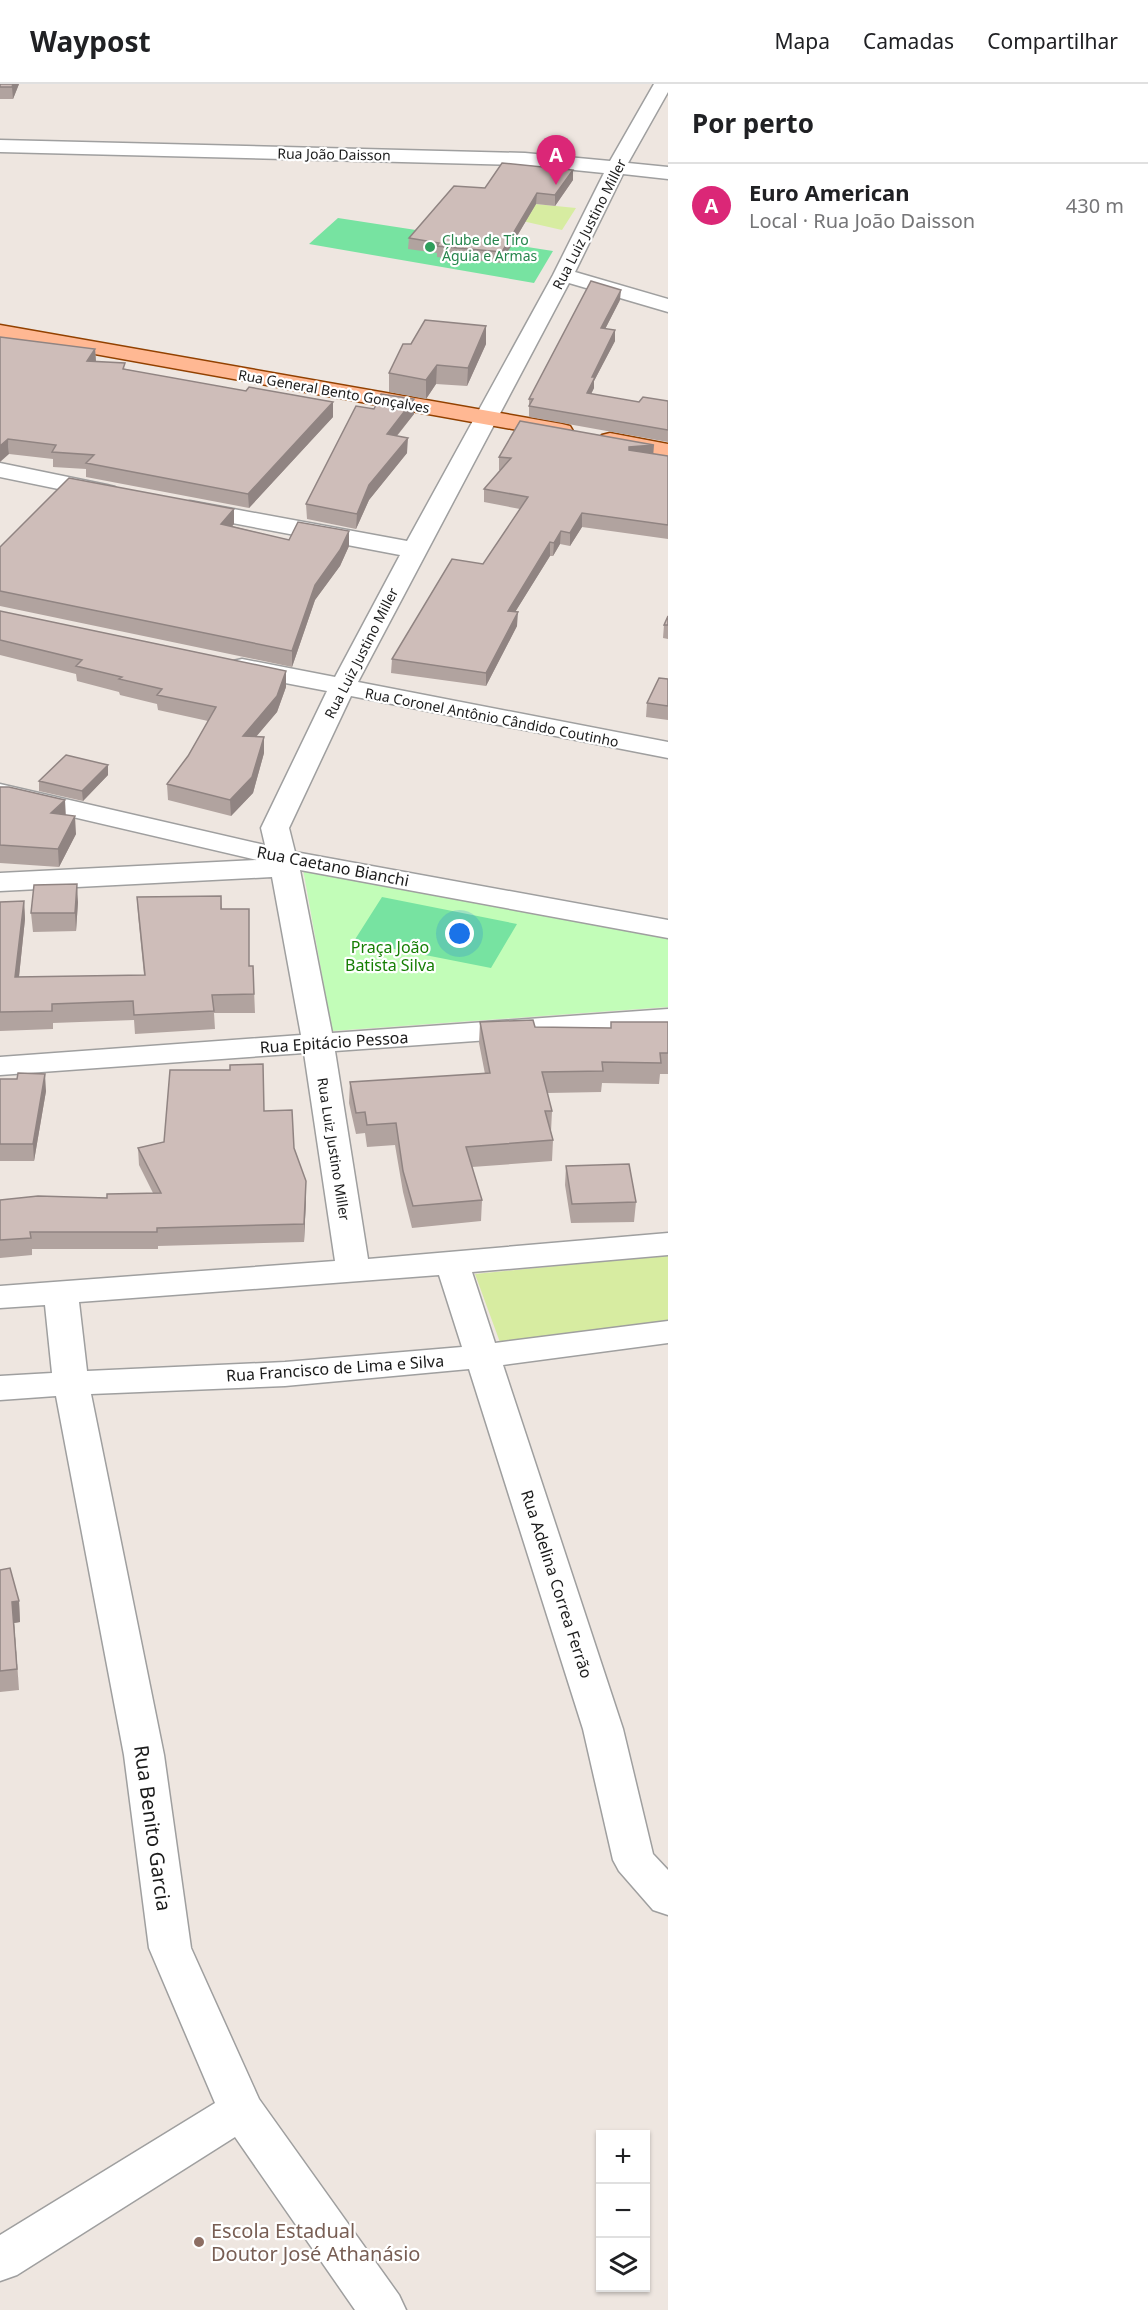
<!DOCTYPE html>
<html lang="pt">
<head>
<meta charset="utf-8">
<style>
  body { margin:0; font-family:"Noto Sans",sans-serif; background:#f6f6f6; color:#202124 }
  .controls { position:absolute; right:18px; bottom:18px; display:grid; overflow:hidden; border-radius:0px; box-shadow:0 2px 4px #0004 }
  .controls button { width:54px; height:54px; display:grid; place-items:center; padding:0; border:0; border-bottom:2px solid #e0e0e0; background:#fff; color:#202124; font:30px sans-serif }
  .you { position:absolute; left:460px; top:850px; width:21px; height:21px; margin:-15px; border:4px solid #fff; border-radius:50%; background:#1a73e8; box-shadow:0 0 0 9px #1a73e833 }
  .badge { display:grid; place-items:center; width:39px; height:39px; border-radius:50%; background:#db2777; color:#fff; font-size:20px; font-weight:700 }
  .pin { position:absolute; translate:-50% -50px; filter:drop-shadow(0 2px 3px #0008) }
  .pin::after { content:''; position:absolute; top:32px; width:21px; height:18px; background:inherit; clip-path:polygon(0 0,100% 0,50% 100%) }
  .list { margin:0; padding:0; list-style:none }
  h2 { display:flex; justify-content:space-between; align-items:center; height:78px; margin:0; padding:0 24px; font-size:26px }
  h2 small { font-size:20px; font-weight:400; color:#757577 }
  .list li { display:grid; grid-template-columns:39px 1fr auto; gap:18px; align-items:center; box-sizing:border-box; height:84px; padding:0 24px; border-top:2px solid #e0e0e0 }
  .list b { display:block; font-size:22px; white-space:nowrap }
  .list p { margin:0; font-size:20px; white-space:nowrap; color:#757577 }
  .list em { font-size:20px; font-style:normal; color:#757577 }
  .icon { flex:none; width:33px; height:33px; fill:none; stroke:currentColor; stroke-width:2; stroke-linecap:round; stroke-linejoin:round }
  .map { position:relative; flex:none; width:668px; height:2226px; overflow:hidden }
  header { display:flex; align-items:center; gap:36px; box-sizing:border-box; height:84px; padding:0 30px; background:#fff; border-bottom:2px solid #e0e0e0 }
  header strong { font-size:28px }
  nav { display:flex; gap:33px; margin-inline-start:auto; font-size:21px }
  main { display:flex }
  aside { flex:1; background:#fff }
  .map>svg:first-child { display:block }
  .grass { fill:#d7eca1 }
  .park { fill:#c2fdb8 }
  .pitch { fill:#77e3a1 }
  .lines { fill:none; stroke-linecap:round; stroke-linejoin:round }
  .minor-casing { stroke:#9f9f9f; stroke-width:3 }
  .major-casing { stroke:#924100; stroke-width:3 }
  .minor { fill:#fff; fill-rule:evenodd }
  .major { fill:#ffb893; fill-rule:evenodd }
  .wall { fill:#b1a39f }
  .shaded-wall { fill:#908482 }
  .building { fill:#cebdb9; stroke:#908482; stroke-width:1.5 }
  .leisure-dot { fill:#2e9e5b; stroke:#fff; stroke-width:2 }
  .education-dot { fill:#8d6e63; stroke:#fff; stroke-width:2 }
  .labels { text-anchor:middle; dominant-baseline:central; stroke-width:4.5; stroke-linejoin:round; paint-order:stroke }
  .far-street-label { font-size:14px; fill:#1b1b1b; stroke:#fff }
  .far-leisure-label { font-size:14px; fill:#27864d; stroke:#fff; text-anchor:start }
  .street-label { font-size:16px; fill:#1b1b1b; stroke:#fff }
  .park-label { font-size:16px; fill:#167e04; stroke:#fff }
  .near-street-label { font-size:20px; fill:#1b1b1b; stroke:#fff }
  .near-education-label { font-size:20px; fill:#785e54; stroke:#fff; text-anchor:start }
</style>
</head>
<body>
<header>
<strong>Waypost</strong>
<nav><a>Mapa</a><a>Camadas</a><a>Compartilhar</a></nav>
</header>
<main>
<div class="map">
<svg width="668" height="2226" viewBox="0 0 668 2226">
  <rect width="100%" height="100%" fill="#eee6e0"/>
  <path class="grass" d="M 475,114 L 576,124 L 562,146 L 465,124 Z
    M 668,1171 L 668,1237 L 501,1261 L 475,1190 Z"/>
  <path class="park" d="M 303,785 L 668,855 L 668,923 L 332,947 Z"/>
  <path class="pitch" d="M 338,134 L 553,167 L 534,199 L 309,160 Z
    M 382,813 L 517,840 L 491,884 L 354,857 Z"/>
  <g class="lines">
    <defs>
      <path id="minor" d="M 654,0 L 668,0 L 668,8 L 628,79 L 668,83 L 668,95 L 623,90 L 575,188 L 668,215 L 668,228 L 569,199 L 358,598 L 668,658 L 668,674 L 351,612 L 289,744 L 295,768 L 668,836 L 668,854 L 300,786 L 332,949 L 668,925 L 668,943 L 335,967 L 368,1175 L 668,1149 L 668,1171 L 472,1188 L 495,1259 L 668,1237 L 668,1259 L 503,1281 L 623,1645 L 653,1770 L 668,1786 L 668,1831 L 653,1826 L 619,1787 L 613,1776 L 583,1645 L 469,1285 L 285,1302 L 91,1310 L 164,1671 L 191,1864 L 259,2015 L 399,2211 L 406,2226 L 355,2226 L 235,2053 L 17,2191 L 0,2197 L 0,2151 L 215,2019 L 149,1864 L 124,1671 L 56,1312 L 0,1316 L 0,1292 L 52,1289 L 45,1221 L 0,1224 L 0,1202 L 335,1177 L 304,969 L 0,991 L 0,973 L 301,951 L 272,793 L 0,807 L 0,789 L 257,776 L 0,716 L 0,700 L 265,761 L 261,744 L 327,607 L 233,589 L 229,583 L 233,577 L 242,575 L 335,593 L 400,471 L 190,431 L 182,429 L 178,424 L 182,419 L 190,417 L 407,457 L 553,191 L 604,89 L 525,81 L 0,68 L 0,56 L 525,69 L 610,77 ZM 439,1191 L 462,1263 L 285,1278 L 87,1287 L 79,1218 Z
        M 0,379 L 107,401 L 115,403 L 119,408 L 115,413 L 107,415 L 0,393 Z"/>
      <path id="major" d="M 0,241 L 562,340 L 570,342 L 573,347 L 570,352 L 562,354 L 0,253 Z
        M 610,349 L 668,360 L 668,374 L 602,361 L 598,356 L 602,351 Z"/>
    </defs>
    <use href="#minor" class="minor-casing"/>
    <use href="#major" class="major-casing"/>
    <use href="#minor" class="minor"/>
    <use href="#major" class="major"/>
  </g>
  <path class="wall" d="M 0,0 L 19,0 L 13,15 L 0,15 Z
    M 573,96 L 555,122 L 536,120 L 501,179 L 437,173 L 437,169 L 408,165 L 409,154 L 485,104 Z
    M 620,216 L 605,245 L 615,246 L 615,257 L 594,297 L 594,304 L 591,310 L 639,318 L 668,317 L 668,358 L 529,333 L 529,315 Z
    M 486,242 L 486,260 L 467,302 L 436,300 L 426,315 L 389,308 L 389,289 L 411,260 Z
    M 0,253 L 95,265 L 96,277 L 126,285 L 333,333 L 249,424 L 86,393 L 86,385 L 53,383 L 53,375 L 9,370 Z
    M 414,315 L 414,330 L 397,352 L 407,369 L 369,416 L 356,445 L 307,435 L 306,420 L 374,325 Z
    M 653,370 L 668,372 L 668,455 L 582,443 L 570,462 L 560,460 L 553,472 L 550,472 L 515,528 L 517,542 L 486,602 L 391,589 L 392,575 L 483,480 L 520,425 L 484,418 L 484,405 L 501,386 L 499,386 L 499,373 Z
    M 234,425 L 234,440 L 232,442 L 289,456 L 349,462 L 340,482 L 315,516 L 292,583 L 0,522 L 0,463 Z
    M 0,527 L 286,587 L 286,603 L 277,628 L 256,653 L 264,653 L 264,669 L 253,709 L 231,732 L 168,716 L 167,700 L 188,672 L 208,637 L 158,626 L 157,620 L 120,611 L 119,608 L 77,597 L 76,590 L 0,571 Z
    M 668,532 L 668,555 L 663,554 L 664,541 Z
    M 668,595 L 668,636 L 646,633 L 647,619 Z
    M 108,691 L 83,717 L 39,707 L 39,697 Z
    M 0,703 L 66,731 L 76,750 L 59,783 L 0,779 Z
    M 221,812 L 222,825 L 250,882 L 253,882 L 255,929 L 214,929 L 215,945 L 135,950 L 134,936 L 53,939 L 53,945 L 0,947 L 0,818 L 24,817 L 25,835 L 19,893 L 144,891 L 138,831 L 137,813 Z
    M 78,818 L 76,847 L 33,848 L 31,829 Z
    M 480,938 L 535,943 L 611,944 L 611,938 L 668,938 L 668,990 L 660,990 L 659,1000 L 602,999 L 601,1008 L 547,1009 L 552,1027 L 551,1048 L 553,1056 L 552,1077 L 472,1083 L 482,1116 L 481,1137 L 412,1144 L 403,1108 L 395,1061 L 367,1063 L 365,1049 L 356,1050 L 349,1019 L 350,998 L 485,990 L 479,959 Z
    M 0,995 L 46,1007 L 34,1077 L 0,1077 Z
    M 264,1027 L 294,1064 L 306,1114 L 304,1158 L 158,1162 L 158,1165 L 32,1165 L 32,1171 L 0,1174 L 0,1116 L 107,1114 L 153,1109 L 139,1081 L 138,1064 L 164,1058 Z
    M 566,1082 L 636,1118 L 634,1138 L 571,1139 L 565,1101 Z
    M 0,1486 L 19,1517 L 20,1538 L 14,1539 L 19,1606 L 0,1608 Z"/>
  <path class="shaded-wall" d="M 13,0 L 19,0 L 13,15 L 12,3 Z
    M 573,86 L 573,96 L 555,122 L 555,111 Z
    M 537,109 L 536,120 L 501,179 L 502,168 Z
    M 621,206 L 620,216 L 600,255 L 601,244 Z
    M 486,242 L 486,260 L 467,302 L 468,284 Z
    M 615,246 L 615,257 L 594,297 L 594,304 L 586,320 L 587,309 L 592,293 Z
    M 95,265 L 96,279 L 87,277 Z
    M 437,281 L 436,300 L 426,315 L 426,296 Z
    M 414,315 L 414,330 L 386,365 L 387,350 Z
    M 333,318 L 333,333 L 249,424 L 248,410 Z
    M 408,354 L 407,369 L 369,416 L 356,445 L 357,430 L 369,401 Z
    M 8,355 L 9,370 L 0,378 L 0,362 Z
    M 654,361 L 653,374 L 629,376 L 629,363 Z
    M 234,425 L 234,440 L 221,455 L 221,440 Z
    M 582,429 L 582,443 L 570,462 L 570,449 Z
    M 349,447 L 349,462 L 340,482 L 315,516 L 292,583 L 292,567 L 315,501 Z
    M 561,447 L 560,460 L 553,472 L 554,459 Z
    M 550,458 L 550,472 L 507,541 L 508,527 Z
    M 518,528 L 517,542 L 486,602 L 486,589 Z
    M 286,587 L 286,603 L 277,628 L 243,668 L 243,652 Z
    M 264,653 L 264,669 L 253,709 L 231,732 L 230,716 Z
    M 108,681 L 108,691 L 83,717 L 82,707 Z
    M 65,716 L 66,734 L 51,729 Z
    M 75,732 L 76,750 L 59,783 L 58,765 Z
    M 77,800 L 78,818 L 76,847 L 75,829 Z
    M 24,817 L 25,835 L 17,911 L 15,893 Z
    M 45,990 L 46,1007 L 34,1077 L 33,1060 Z
    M 306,1097 L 306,1114 L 304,1158 L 304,1140 Z
    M 19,1517 L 20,1538 L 14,1539 L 19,1606 L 12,1518 Z"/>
  <path class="building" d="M 0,0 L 13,0 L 12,3 L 0,3 Z
    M 502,79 L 573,86 L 555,111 L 537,109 L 502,168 L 437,162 L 439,159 L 409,154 L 454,102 L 485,104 Z
    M 591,197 L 621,206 L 601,244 L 615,246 L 592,293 L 595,293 L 587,309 L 639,318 L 643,313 L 668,317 L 668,346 L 529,322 L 533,315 L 529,315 Z
    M 425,236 L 486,242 L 468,284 L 437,281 L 426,296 L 389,289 L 403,260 L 411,260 Z
    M 0,253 L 95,265 L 87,277 L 125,279 L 123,285 L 246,307 L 249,303 L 333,318 L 248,410 L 86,379 L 94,371 L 52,368 L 56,361 L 8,355 L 0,362 Z
    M 381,310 L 414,315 L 387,350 L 408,354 L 369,401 L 357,430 L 306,420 L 356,322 L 374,325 Z
    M 520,337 L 654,361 L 629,363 L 629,366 L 668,372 L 668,441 L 582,429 L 570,449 L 561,447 L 554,459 L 550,458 L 508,527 L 518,528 L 486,589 L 392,575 L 452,475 L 483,480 L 528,413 L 484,405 L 511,374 L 499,373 Z
    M 69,394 L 234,425 L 221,440 L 289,456 L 298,438 L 349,447 L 340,466 L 315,501 L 292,567 L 0,507 L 0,463 Z
    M 0,527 L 286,587 L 277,612 L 243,652 L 264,653 L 252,693 L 230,716 L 167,700 L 188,672 L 216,623 L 157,611 L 162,605 L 119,595 L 122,593 L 76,582 L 82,576 L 0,556 Z
    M 668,532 L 668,541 L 664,541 Z
    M 659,594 L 668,595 L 668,622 L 647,619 Z
    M 66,671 L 108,681 L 82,707 L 39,697 Z
    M 0,703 L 9,703 L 65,716 L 51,729 L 75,732 L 58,765 L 0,761 Z
    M 77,800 L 75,829 L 31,829 L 34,801 Z
    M 221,812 L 221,825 L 249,825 L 249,882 L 253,882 L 254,910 L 212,911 L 214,927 L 134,931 L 133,917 L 52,920 L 52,927 L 0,928 L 0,818 L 24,817 L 15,893 L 145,891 L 137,813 Z
    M 533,936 L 535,943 L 611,944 L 611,938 L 668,938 L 668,969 L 660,969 L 661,979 L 602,978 L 603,987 L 542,988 L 552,1027 L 545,1027 L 553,1056 L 466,1063 L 482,1116 L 413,1122 L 403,1087 L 396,1039 L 367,1041 L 365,1028 L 356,1029 L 350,998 L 490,989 L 480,938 Z
    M 263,980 L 264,1027 L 292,1026 L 294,1064 L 306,1097 L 304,1140 L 157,1144 L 157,1148 L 30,1148 L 31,1154 L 0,1156 L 0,1116 L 38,1112 L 107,1114 L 107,1110 L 161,1109 L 138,1064 L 164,1058 L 170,986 L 230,986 L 230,981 Z
    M 18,989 L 45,990 L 33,1060 L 0,1060 L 0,995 L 17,995 Z
    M 629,1080 L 636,1118 L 572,1120 L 566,1082 Z
    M 10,1484 L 19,1517 L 12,1518 L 17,1585 L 0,1587 L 0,1486 Z"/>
  <circle class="leisure-dot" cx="430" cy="163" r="6"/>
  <circle class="education-dot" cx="199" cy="2158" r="6"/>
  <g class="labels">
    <g class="far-street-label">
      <text transform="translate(334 70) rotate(1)">Rua João Daisson</text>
      <text transform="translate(589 140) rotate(-63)">Rua Luiz Justino Miller</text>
      <text transform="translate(334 307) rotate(10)">Rua General Bento Gonçalves</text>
      <text transform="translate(361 569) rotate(-63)">Rua Luiz Justino Miller</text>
      <text transform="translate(492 633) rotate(11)">Rua Coronel Antônio Cândido Coutinho</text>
      <text transform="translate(334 1065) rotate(81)">Rua Luiz Justino Miller</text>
    </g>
    <g class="far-leisure-label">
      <text x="442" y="155">Clube de Tiro<tspan x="442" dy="16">Águia e Armas</tspan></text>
    </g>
    <g class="street-label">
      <text transform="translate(333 782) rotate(11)">Rua Caetano Bianchi</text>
      <text transform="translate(334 958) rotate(-4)">Rua Epitácio Pessoa</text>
      <text transform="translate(335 1284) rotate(-4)">Rua Francisco de Lima e Silva</text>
      <text transform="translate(557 1500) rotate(72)">Rua Adelina Correa Ferrão</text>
    </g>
    <g class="park-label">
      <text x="390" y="863">Praça João<tspan x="390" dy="18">Batista Silva</tspan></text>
    </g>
    <g class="near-street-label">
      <text transform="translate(153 1744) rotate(82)">Rua Benito Garcia</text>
    </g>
    <g class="near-education-label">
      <text x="211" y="2146">Escola Estadual<tspan x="211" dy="23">Doutor José Athanásio</tspan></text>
    </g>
  </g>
</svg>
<div class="controls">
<button>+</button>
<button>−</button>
<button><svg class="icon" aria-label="layers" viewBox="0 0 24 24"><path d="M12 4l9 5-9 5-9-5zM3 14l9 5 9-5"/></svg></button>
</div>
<div class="you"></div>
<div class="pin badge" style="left:556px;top:101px">A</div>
</div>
<aside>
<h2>Por perto<small></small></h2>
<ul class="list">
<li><span class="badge">A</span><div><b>Euro American</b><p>Local · Rua João Daisson</p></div><em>430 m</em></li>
</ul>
</aside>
</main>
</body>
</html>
